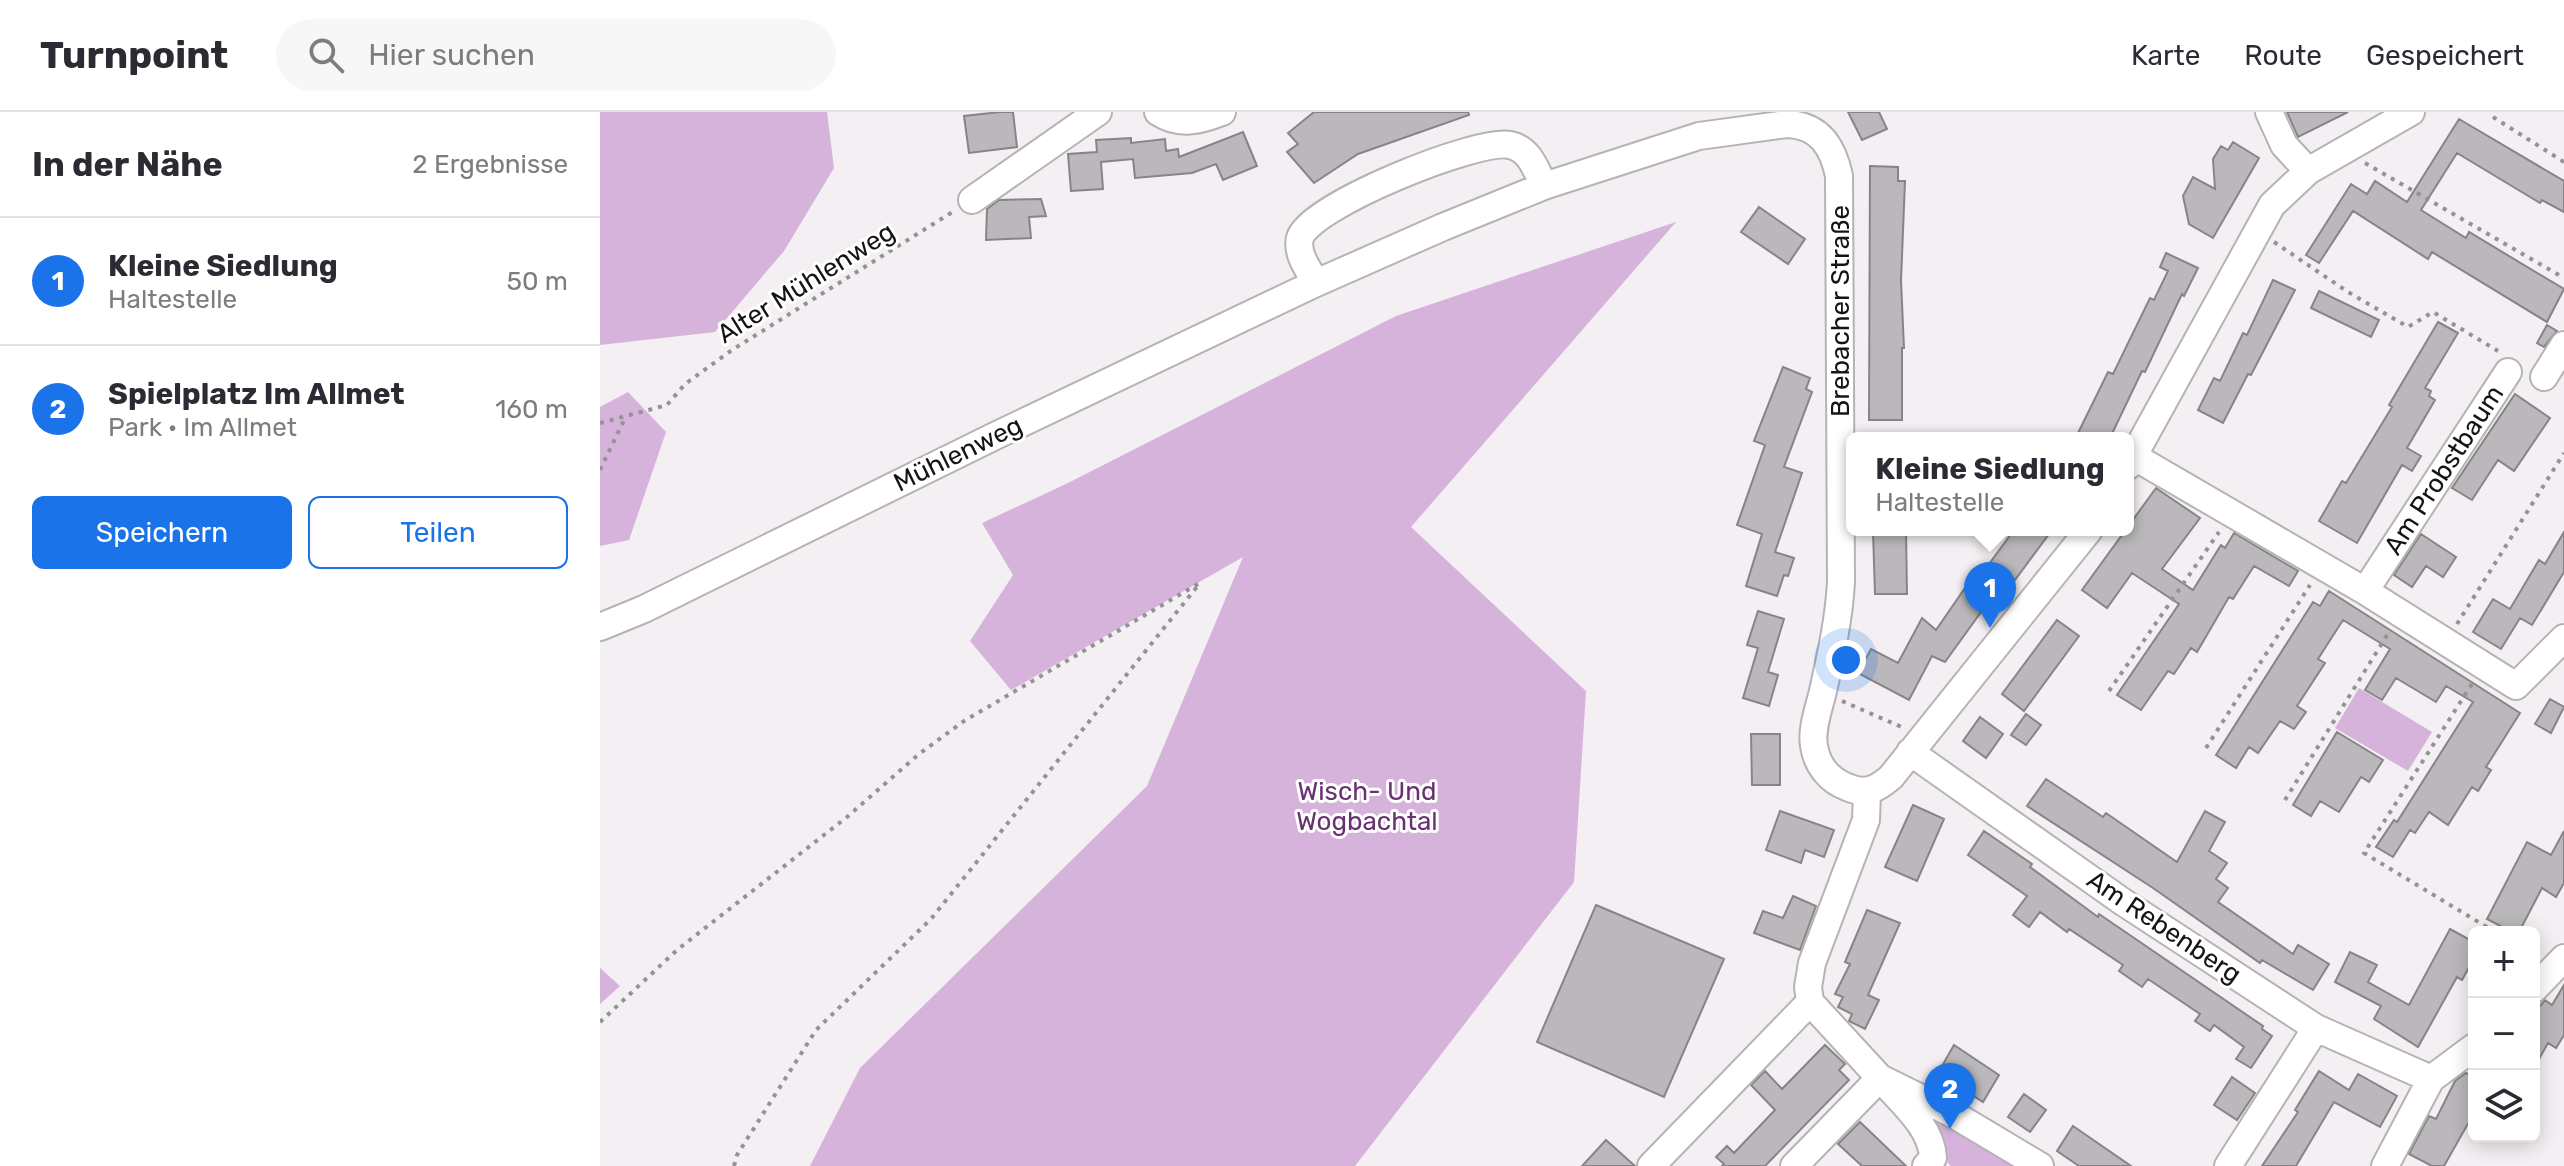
<!DOCTYPE html>
<html lang="de">
<head>
<meta charset="utf-8">
<style>
  body { margin:0; font-family:Rubik,sans-serif; background:#f7f7f7; color:#2b2b33 }
  .controls { position:absolute; right:24px; bottom:24px; display:grid; overflow:hidden; border-radius:12px; box-shadow:0 4px 20px #0003 }
  .controls button { width:72px; height:72px; display:grid; place-items:center; padding:0; border:0; border-bottom:2px solid #e1e1e2; background:#fff; color:#2b2b33; font:40px sans-serif }
  .you { position:absolute; left:1246px; top:548px; width:28px; height:28px; margin:-20px; border:6px solid #fff; border-radius:50%; background:#1a73e8; box-shadow:0 0 0 12px #1a73e833 }
  .badge { display:grid; place-items:center; width:52px; height:52px; border-radius:50%; background:#1a73e8; color:#fff; font-size:26px; font-weight:700 }
  .pin { position:absolute; translate:-50% -66px; filter:drop-shadow(0 2px 4px #0008) }
  .pin::after { content:''; position:absolute; top:42px; width:28px; height:24px; background:inherit; clip-path:polygon(0 0,100% 0,50% 100%) }
  .popup { position:absolute; left:1246px; top:320px; width:288px; height:104px; box-sizing:border-box; display:grid; place-content:center; border-radius:12px; background:#fff; filter:drop-shadow(0 2px 6px #0005); font-size:26px; white-space:nowrap; color:#7c7c81 }
  .popup b { font-size:30px; color:#2b2b33 }
  .popup::after { content:''; position:absolute; left:50%; top:100%; margin-left:-16px; border:16px solid transparent; border-top-color:#fff }
  .list { margin:0; padding:0; list-style:none }
  h2 { display:flex; justify-content:space-between; align-items:center; height:104px; margin:0; padding:0 32px; font-size:34px }
  h2 small { font-size:26px; font-weight:400; color:#7c7c81 }
  .list li { display:grid; grid-template-columns:52px 1fr auto; gap:24px; align-items:center; box-sizing:border-box; height:128px; padding:0 32px; border-top:2px solid #e1e1e2 }
  .list b { display:block; font-size:30px; white-space:nowrap }
  .list p { margin:0; font-size:26px; white-space:nowrap; color:#7c7c81 }
  .list em { font-size:26px; font-style:normal; color:#7c7c81 }
  .actions { display:flex; gap:16px; padding:24px 32px }
  .actions a { flex:1; padding:18px 0; border:2px solid #1a73e8; border-radius:12px; text-align:center; font-size:28px; color:#1a73e8 }
  .actions .main { background:#1a73e8; color:#fff }
  .icon { flex:none; width:44px; height:44px; fill:none; stroke:currentColor; stroke-width:2; stroke-linecap:round; stroke-linejoin:round }
  .map { position:relative; flex:none; width:1964px; height:1054px; overflow:hidden }
  header { display:flex; align-items:center; gap:48px; box-sizing:border-box; height:112px; padding:0 40px; background:#fff; border-bottom:2px solid #e1e1e2 }
  header strong { font-size:38px }
  nav { display:flex; gap:44px; margin-inline-start:auto; font-size:28px }
  .search { width:560px; height:72px; background:#f7f7f7; display:flex; align-items:center; gap:20px; box-sizing:border-box; padding:0 28px; border-radius:44px; color:#7c7c81; font-size:30px }
  main { display:flex }
  aside { flex:1; background:#fff }
  .map>svg:first-child { display:block }
  .green { fill:#d6b3db }
  .building { fill:#bbb8bc; stroke:#878488; stroke-width:2 }
  .lines { fill:none; stroke-linecap:round; stroke-linejoin:round }
  .minor-casing { stroke:#b6b2b6; stroke-width:30 }
  .path { stroke:#959295; stroke-width:4; stroke-dasharray:4 6; stroke-linecap:butt }
  .minor { stroke:#fff; stroke-width:26 }
  .labels { text-anchor:middle; dominant-baseline:central; stroke-width:6; stroke-linejoin:round; paint-order:stroke }
  .street-label { font-size:26px; fill:#151415; stroke:#fff }
  .park-label { font-size:26px; fill:#693072; stroke:#fff }
</style>
</head>
<body>
<header>
<strong>Turnpoint</strong>
<div class="search"><svg class="icon" aria-label="search" viewBox="0 0 24 24"><circle cx="10" cy="10" r="6"/><path d="M15 15l6 6"/></svg>Hier suchen</div>
<nav><a>Karte</a><a>Route</a><a>Gespeichert</a></nav>
</header>
<main>
<aside>
<h2>In der Nähe<small>2 Ergebnisse</small></h2>
<ul class="list">
<li><span class="badge">1</span><div><b>Kleine Siedlung</b><p>Haltestelle</p></div><em>50 m</em></li>
<li><span class="badge">2</span><div><b>Spielplatz Im Allmet</b><p>Park · Im Allmet</p></div><em>160 m</em></li>
</ul>
<div class="actions"><a class="main">Speichern</a><a>Teilen</a></div>
</aside>
<div class="map">
<svg width="1964" height="1054" viewBox="0 0 1964 1054">
  <rect width="100%" height="100%" fill="#f3eff3"/>
  <path class="green" d="M 0,0 L 227,0 L 234,56 L 184,139 L 115,220 L 0,233 Z
    M 1076,110 L 811,415 L 986,579 L 974,770 L 755,1054 L 210,1054 L 260,956 L 547,674 L 643,445 L 411,578 L 370,529 L 413,463 L 382,411 L 468,371 L 796,204 Z
    M 28,280 L 66,320 L 29,428 L 0,434 L 0,295 Z
    M 1759,576 L 1832,620 L 1808,659 L 1735,616 Z
    M 0,856 L 20,874 L 0,892 Z
    M 1331,996 L 1421,1054 L 1351,1054 L 1348,1051 L 1345,1029 L 1326,1006 Z"/>
  <path class="building" d="M 400,0 L 413,0 L 417,35 L 369,41 L 364,4 Z
    M 714,0 L 868,0 L 869,3 L 758,42 L 714,71 L 687,40 L 698,32 L 688,21 Z
    M 1248,0 L 1279,0 L 1287,17 L 1262,28 Z
    M 1687,0 L 1748,0 L 1698,25 Z
    M 1859,7 L 1964,69 L 1964,100 L 1942,88 L 1940,91 L 1857,41 L 1821,98 L 1866,126 L 1869,120 L 1964,177 L 1947,210 L 1832,140 L 1828,147 L 1753,99 L 1719,151 L 1706,143 L 1751,72 L 1767,82 L 1775,69 L 1807,90 Z
    M 643,20 L 657,54 L 623,68 L 616,52 L 592,61 L 535,66 L 533,47 L 501,50 L 503,77 L 471,79 L 468,42 L 497,40 L 496,28 L 531,26 L 531,31 L 565,27 L 566,39 L 578,37 L 579,45 Z
    M 1633,30 L 1659,46 L 1613,126 L 1589,112 L 1583,84 L 1593,65 L 1615,77 L 1613,47 L 1621,34 L 1628,38 Z
    M 1270,54 L 1298,55 L 1298,69 L 1305,69 L 1301,169 L 1304,236 L 1302,236 L 1302,308 L 1269,308 Z
    M 441,87 L 446,104 L 429,105 L 431,126 L 386,128 L 387,97 L 399,88 Z
    M 1159,95 L 1205,127 L 1188,152 L 1141,120 Z
    M 1566,141 L 1598,156 L 1584,184 L 1582,182 L 1545,260 L 1542,259 L 1510,326 L 1489,326 L 1478,321 L 1508,260 L 1513,262 L 1550,186 L 1554,188 L 1568,159 L 1560,155 Z
    M 1673,168 L 1695,178 L 1651,263 L 1648,262 L 1623,311 L 1598,298 L 1614,266 L 1620,269 L 1643,221 L 1647,223 Z
    M 1719,179 L 1779,208 L 1771,225 L 1711,196 Z
    M 1838,210 L 1858,221 L 1825,276 L 1831,279 L 1829,284 L 1835,288 L 1807,336 L 1821,344 L 1812,359 L 1802,353 L 1757,431 L 1719,409 L 1742,369 L 1746,371 L 1792,295 L 1789,293 Z
    M 1947,213 L 1957,219 L 1944,235 L 1937,231 Z
    M 1183,255 L 1210,266 L 1206,277 L 1212,280 L 1184,355 L 1202,361 L 1175,440 L 1194,446 L 1188,464 L 1184,463 L 1177,484 L 1146,474 L 1162,422 L 1137,413 L 1165,333 L 1154,329 Z
    M 1915,282 L 1950,306 L 1914,359 L 1898,348 L 1872,388 L 1852,376 Z
    M 1556,376 L 1600,406 L 1562,457 L 1593,478 L 1621,433 L 1625,436 L 1634,421 L 1698,459 L 1689,474 L 1654,454 L 1633,487 L 1629,485 L 1597,540 L 1591,536 L 1574,562 L 1568,559 L 1541,598 L 1517,583 L 1579,492 L 1532,461 L 1507,496 L 1482,478 Z
    M 1414,418 L 1452,418 L 1409,476 L 1402,471 L 1345,550 L 1332,544 L 1309,588 L 1258,561 L 1271,537 L 1298,551 L 1322,506 L 1336,518 L 1365,476 L 1369,479 Z
    M 1306,419 L 1307,482 L 1275,482 L 1273,420 Z
    M 1964,420 L 1964,460 L 1932,513 L 1920,506 L 1901,537 L 1873,520 L 1893,487 L 1910,497 L 1939,448 L 1945,452 Z
    M 1821,422 L 1856,445 L 1843,465 L 1826,454 L 1812,475 L 1794,463 Z
    M 1729,479 L 1920,601 L 1886,655 L 1891,658 L 1878,679 L 1872,675 L 1848,713 L 1829,700 L 1815,721 L 1810,718 L 1793,745 L 1776,735 L 1794,708 L 1797,710 L 1873,590 L 1846,574 L 1836,590 L 1796,566 L 1782,588 L 1765,578 L 1790,537 L 1743,508 L 1718,547 L 1725,551 L 1697,594 L 1706,600 L 1694,617 L 1680,609 L 1658,641 L 1649,635 L 1636,656 L 1616,643 L 1713,490 L 1720,494 Z
    M 1158,499 L 1184,507 L 1168,560 L 1178,563 L 1169,594 L 1143,586 L 1158,536 L 1147,533 Z
    M 1457,508 L 1479,524 L 1424,599 L 1402,582 Z
    M 1950,587 L 1964,595 L 1951,621 L 1935,612 Z
    M 1426,602 L 1441,613 L 1426,633 L 1411,623 Z
    M 1380,605 L 1403,622 L 1386,646 L 1363,629 Z
    M 1737,620 L 1783,648 L 1769,670 L 1761,665 L 1739,700 L 1720,689 L 1711,704 L 1693,693 Z
    M 1151,622 L 1180,622 L 1180,673 L 1152,673 Z
    M 1446,667 L 1503,705 L 1506,701 L 1577,750 L 1605,699 L 1625,710 L 1609,739 L 1627,751 L 1616,767 L 1628,776 L 1618,790 L 1693,842 L 1698,833 L 1729,852 L 1713,878 L 1662,848 L 1660,851 L 1553,776 L 1427,694 Z
    M 1313,693 L 1344,707 L 1317,769 L 1285,755 Z
    M 1180,699 L 1234,718 L 1224,745 L 1205,738 L 1201,751 L 1166,738 Z
    M 1384,719 L 1432,752 L 1430,755 L 1498,805 L 1499,802 L 1663,914 L 1662,917 L 1672,924 L 1651,956 L 1636,947 L 1644,935 L 1614,913 L 1610,919 L 1595,909 L 1600,902 L 1548,867 L 1542,875 L 1519,859 L 1523,853 L 1469,817 L 1467,820 L 1440,800 L 1429,815 L 1413,803 L 1427,784 L 1368,743 Z
    M 1964,719 L 1964,771 L 1956,785 L 1942,776 L 1919,820 L 1912,820 L 1887,807 L 1927,730 L 1951,743 Z
    M 1193,784 L 1216,794 L 1200,838 L 1154,821 L 1163,799 L 1183,806 Z
    M 996,793 L 1124,847 L 1064,985 L 937,930 Z
    M 1267,798 L 1300,811 L 1268,883 L 1279,888 L 1265,917 L 1249,909 L 1252,902 L 1238,895 L 1243,885 L 1235,882 L 1250,852 L 1245,850 Z
    M 1850,817 L 1874,830 L 1874,846 L 1862,868 L 1857,865 L 1818,935 L 1774,907 L 1781,894 L 1735,870 L 1750,840 L 1777,853 L 1768,870 L 1809,893 Z
    M 1964,873 L 1964,923 L 1956,936 L 1948,931 L 1934,956 L 1934,901 L 1945,888 L 1952,893 Z
    M 1225,933 L 1245,952 L 1239,958 L 1249,968 L 1165,1054 L 1122,1054 L 1124,1052 L 1116,1045 L 1127,1034 L 1134,1041 L 1175,998 L 1151,973 L 1165,959 L 1182,977 Z
    M 1354,933 L 1399,963 L 1383,990 L 1338,961 Z
    M 1719,959 L 1749,978 L 1758,962 L 1797,984 L 1780,1015 L 1734,990 L 1696,1054 L 1662,1054 L 1698,1000 L 1695,998 Z
    M 1866,961 L 1874,965 L 1874,1001 L 1844,1054 L 1832,1054 L 1809,1042 L 1829,1004 L 1836,1007 L 1855,969 Z
    M 1632,965 L 1655,981 L 1637,1008 L 1614,993 Z
    M 1424,982 L 1446,998 L 1430,1020 L 1408,1005 Z
    M 1260,1010 L 1284,1033 L 1306,1054 L 1262,1054 L 1238,1032 Z
    M 1473,1014 L 1531,1054 L 1479,1054 L 1457,1039 Z
    M 1006,1028 L 1035,1054 L 982,1054 Z"/>
  <g class="lines">
    <defs>
      <path id="minor" d="M 558,0 C 580,14 599,9 622,0
        M 1669,0 L 1684,33 L 1708,59
        M 372,88 L 498,0
        M 716,171 C 709,158 696,142 700,126 C 709,94 878,26 910,33 C 930,37 936,58 944,74
        M 1944,265 L 1964,233
        M 1533,344 L 1765,479 L 1916,574 L 1964,526
        M 1528,354 L 1672,93 L 1708,59 L 1811,0
        M 1765,479 L 1908,260
        M 0,515 L 44,497 L 397,323 L 716,171 L 843,115 L 944,74 L 1099,24 L 1187,12 C 1220,13 1233,35 1239,64 L 1241,470 C 1239,507 1231,543 1223,579 C 1219,596 1211,617 1214,634 C 1217,653 1229,668 1247,675 C 1265,683 1276,678 1291,665 L 1489,418
        M 1310,640 L 1523,790 L 1716,916 L 1831,967
        M 1934,877 L 1964,846
        M 1210,890 L 1280,966 L 1353,1002 L 1440,1054
        M 1051,1054 L 1210,890 L 1208,875 L 1212,851 L 1266,708 L 1267,680
        M 1194,1054 L 1280,966 C 1300,989 1332,1015 1333,1046 L 1326,1054
        M 1628,1054 L 1716,916
        M 1785,1054 L 1831,967 L 1874,935"/>
    </defs>
    <use href="#minor" class="minor-casing"/>
    <path class="path" d="M 1893,5 L 1964,50
      M 1765,51 L 1964,166
      M 1674,130 L 1748,180 L 1808,215 L 1833,200 L 1898,239
      M 0,311 L 67,293 L 85,272 L 132,238 L 354,99
      M 0,358 L 26,304
      M 1857,512 L 1964,341
      M 1872,572 L 1764,741 L 1895,820
      M 1509,579 L 1619,420
      M 1242,589 L 1304,616
      M 1606,636 L 1710,473
      M 1685,688 L 1789,520
      M 0,910 L 77,838 L 247,705 L 319,642 L 364,609 L 598,472
      M 134,1054 L 137,1043 L 216,918 L 331,807 L 600,471"/>
    <use href="#minor" class="minor"/>
  </g>
  <g class="labels">
    <g class="street-label">
      <text transform="translate(206 171) rotate(-32)">Alter Mühlenweg</text>
      <text transform="translate(1240 199) rotate(-90)">Brebacher Straße</text>
      <text transform="translate(358 342) rotate(-26)">Mühlenweg</text>
      <text transform="translate(1844 358) rotate(-57)">Am Probstbaum</text>
      <text transform="translate(1564 815) rotate(34)">Am Rebenberg</text>
    </g>
    <g class="park-label">
      <text x="767" y="679">Wisch- Und<tspan x="767" dy="30">Wogbachtal</tspan></text>
    </g>
  </g>
</svg>
<div class="controls">
<button>+</button>
<button>−</button>
<button><svg class="icon" aria-label="layers" viewBox="0 0 24 24"><path d="M12 4l9 5-9 5-9-5zM3 14l9 5 9-5"/></svg></button>
</div>
<div class="you"></div>
<div class="pin badge" style="left:1390px;top:516px">1</div>
<div class="popup"><b>Kleine Siedlung</b>Haltestelle</div>
<div class="pin badge" style="left:1350px;top:1017px">2</div>
</div>
</main>
</body>
</html>
